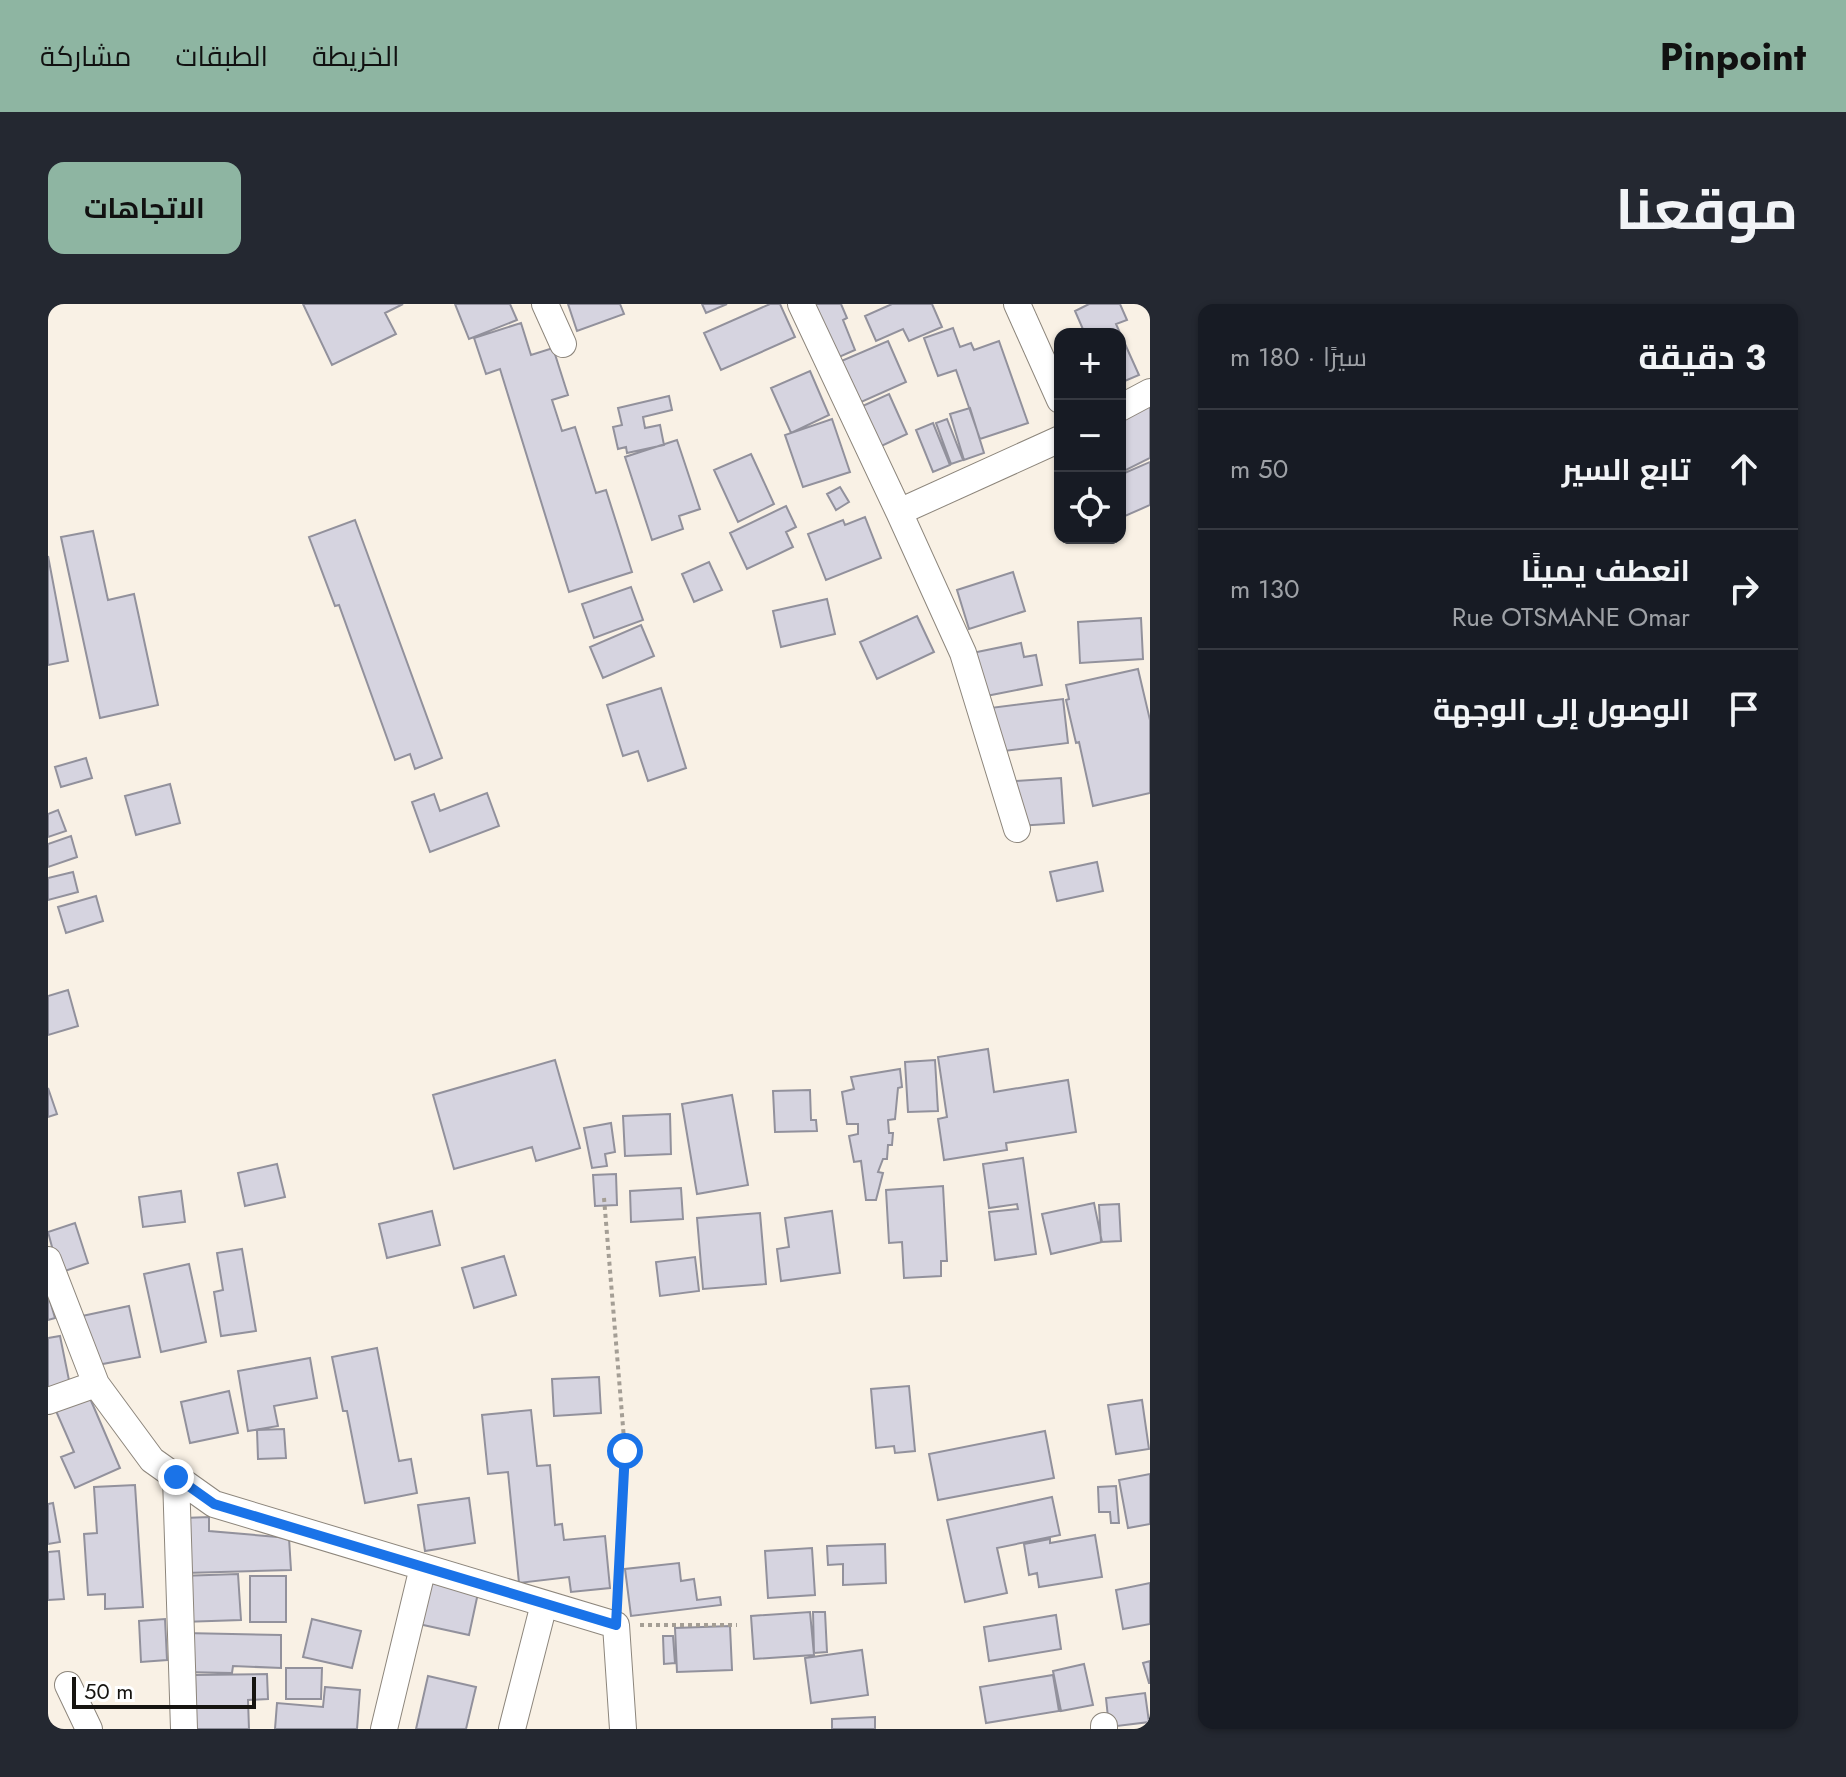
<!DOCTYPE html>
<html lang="ar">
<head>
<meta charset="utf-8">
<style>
  body { margin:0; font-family:Jost,Cairo,sans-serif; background:#242831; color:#f1f3f6; direction:rtl }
  .controls { position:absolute; right:24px; top:24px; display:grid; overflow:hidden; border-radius:16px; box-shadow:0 2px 6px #0004 }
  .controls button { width:72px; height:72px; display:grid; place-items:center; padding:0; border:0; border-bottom:2px solid #363941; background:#171b24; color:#f1f3f6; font:40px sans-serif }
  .scale { position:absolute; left:24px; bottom:20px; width:184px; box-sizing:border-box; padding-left:8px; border:4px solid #161410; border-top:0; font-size:22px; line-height:28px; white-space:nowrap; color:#161410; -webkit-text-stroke:6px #fff; paint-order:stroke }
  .stop { position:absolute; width:24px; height:24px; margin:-18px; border:6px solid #1a73e8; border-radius:50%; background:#fff }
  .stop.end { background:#1a73e8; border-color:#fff; box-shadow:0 2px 8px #0008 }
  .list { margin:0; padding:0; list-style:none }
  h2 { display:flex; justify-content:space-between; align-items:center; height:104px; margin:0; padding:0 32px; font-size:34px }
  h2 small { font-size:26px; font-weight:400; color:#9ea1a6 }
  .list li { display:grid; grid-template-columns:52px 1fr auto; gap:24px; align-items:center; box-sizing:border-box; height:120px; padding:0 32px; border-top:2px solid #363941 }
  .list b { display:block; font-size:30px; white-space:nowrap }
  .list p { margin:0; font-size:26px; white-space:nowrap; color:#9ea1a6 }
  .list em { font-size:26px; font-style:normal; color:#9ea1a6 }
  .icon { flex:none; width:44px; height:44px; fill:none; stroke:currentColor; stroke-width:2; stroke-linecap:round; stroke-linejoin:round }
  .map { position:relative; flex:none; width:1102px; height:1425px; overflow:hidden; direction:ltr; border-radius:16px }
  header { display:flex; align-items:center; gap:48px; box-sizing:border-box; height:112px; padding:0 40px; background:#8eb5a2; color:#111 }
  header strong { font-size:38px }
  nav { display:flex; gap:44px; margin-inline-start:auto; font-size:28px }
  .intro { display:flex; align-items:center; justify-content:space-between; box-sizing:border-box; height:192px; padding:0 48px }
  h1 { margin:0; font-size:56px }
  .button { padding:20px 36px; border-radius:16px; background:#8eb5a2; color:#111; font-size:28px; font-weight:700 }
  main { display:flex; gap:48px; padding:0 48px }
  aside { flex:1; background:#171b24; border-radius:16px; box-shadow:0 2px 6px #0004 }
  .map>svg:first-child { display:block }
  .building { fill:#d6d4e0; stroke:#92919c; stroke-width:2 }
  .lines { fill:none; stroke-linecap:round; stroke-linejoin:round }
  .minor-casing { stroke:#8d867c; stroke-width:28 }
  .path { stroke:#a49e95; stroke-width:4; stroke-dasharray:4 4; stroke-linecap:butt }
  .minor { stroke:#fff; stroke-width:26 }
  .route { stroke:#1a73e8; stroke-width:10 }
</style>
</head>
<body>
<header>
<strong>Pinpoint</strong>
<nav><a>الخريطة</a><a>الطبقات</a><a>مشاركة</a></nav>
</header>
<div class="intro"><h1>موقعنا</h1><a class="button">الاتجاهات</a></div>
<main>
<aside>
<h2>3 دقيقة<small>سيرًا · 180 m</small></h2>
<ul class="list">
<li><svg class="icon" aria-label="ahead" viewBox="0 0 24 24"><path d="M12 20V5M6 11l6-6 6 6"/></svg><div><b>تابع السير</b></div><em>50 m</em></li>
<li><svg class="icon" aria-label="right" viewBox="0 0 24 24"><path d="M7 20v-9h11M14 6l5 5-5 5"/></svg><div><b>انعطف يمينًا</b><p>Rue OTSMANE Omar</p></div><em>130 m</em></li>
<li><svg class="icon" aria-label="arrive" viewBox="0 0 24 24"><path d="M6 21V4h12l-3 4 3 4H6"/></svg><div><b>الوصول إلى الوجهة</b></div></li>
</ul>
</aside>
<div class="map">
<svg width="1102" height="1425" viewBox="0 0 1102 1425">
  <rect width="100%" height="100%" fill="#f9f1e5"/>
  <path class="building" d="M 255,0 L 355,0 L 337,9 L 348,30 L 284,61 Z
    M 407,0 L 462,0 L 469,16 L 421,35 Z
    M 520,0 L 572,0 L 576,10 L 529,27 Z
    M 654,0 L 679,0 L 658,9 Z
    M 722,0 L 732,0 L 747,33 L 673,66 L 656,29 Z
    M 758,0 L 793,0 L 799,14 L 795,16 L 807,46 L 782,57 Z
    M 844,0 L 884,0 L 894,23 L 861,37 L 855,25 L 828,37 L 817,12 Z
    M 1041,0 L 1072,0 L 1079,16 L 1068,20 L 1091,71 L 1072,79 L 1072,30 L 1037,30 L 1027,7 Z
    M 473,19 L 483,51 L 505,44 L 520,91 L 504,96 L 514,127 L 527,123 L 548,189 L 558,186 L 584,268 L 521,288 L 452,65 L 438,70 L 426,34 Z
    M 905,24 L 912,43 L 923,39 L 926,46 L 951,37 L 980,119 L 932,135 L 908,66 L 890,72 L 876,34 Z
    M 840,37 L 858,78 L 802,103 L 784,61 Z
    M 762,67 L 781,111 L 743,129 L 723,84 Z
    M 841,90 L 859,130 L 827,145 L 808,105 Z
    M 621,92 L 624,106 L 595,113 L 597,124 L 612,121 L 616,141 L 579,149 L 578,143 L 570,145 L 565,123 L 574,121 L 570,104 Z
    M 1102,100 L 1102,154 L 1072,169 L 1072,115 Z
    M 922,104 L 936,149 L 916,156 L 902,110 Z
    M 784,115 L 802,168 L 755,183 L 737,131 Z
    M 899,115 L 915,156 L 903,160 L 888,119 Z
    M 885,119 L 902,161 L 885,168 L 868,126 Z
    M 629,136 L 652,205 L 631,212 L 635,225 L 604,236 L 577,153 Z
    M 703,150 L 726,200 L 690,218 L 666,166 Z
    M 1102,158 L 1102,201 L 1077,212 L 1072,201 L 1072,171 Z
    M 792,183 L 801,198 L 788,206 L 779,190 Z
    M 738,202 L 748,223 L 738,228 L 745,243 L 699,265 L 682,229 Z
    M 817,213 L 833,254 L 778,276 L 760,230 L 795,216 L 797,221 Z
    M 307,216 L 394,454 L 367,465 L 362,450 L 347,456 L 291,301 L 287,302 L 261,233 Z
    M 45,227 L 60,296 L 86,290 L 110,401 L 52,414 L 13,233 Z
    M 0,252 L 20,357 L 0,361 Z
    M 661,258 L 674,286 L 646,298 L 634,270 Z
    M 965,268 L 977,307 L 921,325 L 909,286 Z
    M 583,283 L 595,316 L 546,334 L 534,300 Z
    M 779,295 L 787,330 L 733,343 L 725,307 Z
    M 869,312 L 886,348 L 829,375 L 812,338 Z
    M 1093,314 L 1095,355 L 1032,359 L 1030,318 Z
    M 593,321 L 606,352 L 555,374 L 542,343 Z
    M 973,339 L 976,353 L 988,351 L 994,381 L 933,393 L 924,349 Z
    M 1090,365 L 1102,416 L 1102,489 L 1045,502 L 1031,438 L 1028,439 L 1018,396 L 1021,395 L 1018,381 Z
    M 613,384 L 638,464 L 600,477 L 590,447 L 575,452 L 559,401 Z
    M 1015,395 L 1020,439 L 948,448 L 942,404 Z
    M 38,454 L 44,474 L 13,483 L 7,463 Z
    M 1013,474 L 1016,519 L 969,522 L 967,477 Z
    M 122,480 L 132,519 L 88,531 L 77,492 Z
    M 439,489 L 451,522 L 382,548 L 364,498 L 386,490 L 392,507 Z
    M 10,506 L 18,527 L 0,533 L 0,510 Z
    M 23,532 L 29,553 L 0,563 L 0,540 Z
    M 1049,558 L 1055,587 L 1009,597 L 1002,568 Z
    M 25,568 L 30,588 L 0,596 L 0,574 Z
    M 48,592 L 55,617 L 18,629 L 10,603 Z
    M 20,686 L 30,722 L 0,731 L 0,692 Z
    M 940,745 L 946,788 L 1020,776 L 1028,828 L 958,839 L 959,846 L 896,856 L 890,815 L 899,813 L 890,753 Z
    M 507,756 L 532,844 L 488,857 L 484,843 L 406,865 L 385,791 Z
    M 887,756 L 890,807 L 860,808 L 857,758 Z
    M 852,765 L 854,783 L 850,784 L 847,815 L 840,816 L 841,829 L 845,829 L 844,841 L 840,841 L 839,855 L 835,855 L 830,868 L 835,869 L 828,896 L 818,896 L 813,857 L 806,858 L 801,832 L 810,830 L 810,820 L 799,820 L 794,788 L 806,785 L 803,773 Z
    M 0,784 L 9,810 L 0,813 Z
    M 762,786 L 763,816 L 768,816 L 769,827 L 727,828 L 725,787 Z
    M 684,791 L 700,881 L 649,890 L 634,800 Z
    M 622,810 L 623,850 L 577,852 L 575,812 Z
    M 563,819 L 567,848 L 557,850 L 559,862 L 544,864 L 536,824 Z
    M 975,854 L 988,950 L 947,956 L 941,908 L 970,905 L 969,900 L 941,904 L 935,860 Z
    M 229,860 L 237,893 L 197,902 L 190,869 Z
    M 568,870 L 569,901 L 547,902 L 545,871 Z
    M 895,882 L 899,957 L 893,957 L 893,972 L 856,974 L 854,938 L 841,939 L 838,886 Z
    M 633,884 L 635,915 L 583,918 L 582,887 Z
    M 133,887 L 137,918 L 95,923 L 91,893 Z
    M 1046,899 L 1054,938 L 1003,950 L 994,910 Z
    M 1071,900 L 1073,937 L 1053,938 L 1051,901 Z
    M 384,907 L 392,941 L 339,954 L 331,920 Z
    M 784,907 L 792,969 L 733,977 L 729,945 L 741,943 L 737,914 Z
    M 712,909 L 718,980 L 655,985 L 649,914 Z
    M 27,919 L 40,959 L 11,969 L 0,928 Z
    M 194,945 L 208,1027 L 173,1032 L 166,988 L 175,986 L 169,949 Z
    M 456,952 L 468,991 L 426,1004 L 414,964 Z
    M 647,953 L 651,987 L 612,992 L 608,958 Z
    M 141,960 L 158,1038 L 113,1048 L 96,970 Z
    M 0,990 L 7,1014 L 0,1016 Z
    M 81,1002 L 92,1053 L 44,1062 L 34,1012 Z
    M 12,1032 L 23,1086 L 0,1091 L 0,1034 Z
    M 329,1044 L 351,1157 L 363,1155 L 369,1189 L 317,1199 L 299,1107 L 295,1107 L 284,1053 Z
    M 262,1054 L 269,1094 L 226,1102 L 230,1122 L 200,1127 L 190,1067 Z
    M 551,1073 L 553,1109 L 506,1112 L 504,1075 Z
    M 861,1082 L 867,1147 L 847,1149 L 846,1142 L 828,1144 L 823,1085 Z
    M 181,1087 L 190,1129 L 142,1139 L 133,1098 Z
    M 41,1092 L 72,1164 L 27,1184 L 13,1153 L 26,1148 L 8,1107 Z
    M 1094,1096 L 1101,1145 L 1068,1150 L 1060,1101 Z
    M 483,1106 L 489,1162 L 502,1161 L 507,1221 L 514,1220 L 516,1236 L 557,1232 L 562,1284 L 523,1288 L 521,1273 L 471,1279 L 460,1168 L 440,1170 L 434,1111 Z
    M 236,1125 L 238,1154 L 210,1155 L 209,1126 Z
    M 997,1127 L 1006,1174 L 890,1196 L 881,1150 Z
    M 1102,1170 L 1102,1220 L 1080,1224 L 1071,1176 Z
    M 87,1181 L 95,1303 L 57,1305 L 57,1290 L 40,1291 L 36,1230 L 49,1229 L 46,1183 Z
    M 1068,1182 L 1071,1219 L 1063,1219 L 1062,1208 L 1051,1208 L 1050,1183 Z
    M 1004,1193 L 1012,1231 L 949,1244 L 959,1289 L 917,1298 L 899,1216 Z
    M 421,1194 L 427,1239 L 377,1247 L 370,1201 Z
    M 5,1199 L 12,1238 L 0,1240 L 0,1200 Z
    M 161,1213 L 161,1227 L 241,1234 L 243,1266 L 137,1269 L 136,1214 Z
    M 1047,1231 L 1054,1273 L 991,1283 L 989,1269 L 981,1271 L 976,1240 L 1002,1235 L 1002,1239 Z
    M 837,1240 L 838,1279 L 795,1281 L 795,1260 L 780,1261 L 779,1242 Z
    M 764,1244 L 767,1291 L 720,1294 L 717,1247 Z
    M 11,1247 L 16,1295 L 0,1296 L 0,1248 Z
    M 631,1259 L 633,1277 L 646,1275 L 649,1296 L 672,1293 L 673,1301 L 583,1312 L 577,1265 Z
    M 190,1270 L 193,1316 L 134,1318 L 132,1272 Z
    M 202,1272 L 238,1272 L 238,1318 L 202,1318 Z
    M 376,1277 L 430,1289 L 421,1331 L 366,1319 Z
    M 1102,1279 L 1102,1320 L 1075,1325 L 1068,1286 Z
    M 762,1308 L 766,1351 L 706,1355 L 703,1312 Z
    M 765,1308 L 777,1308 L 779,1348 L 766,1349 Z
    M 1008,1311 L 1013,1345 L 941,1357 L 936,1323 Z
    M 117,1315 L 119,1356 L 93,1358 L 91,1317 Z
    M 264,1315 L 313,1327 L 304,1364 L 255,1353 Z
    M 682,1322 L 684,1366 L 629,1368 L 627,1324 Z
    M 136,1329 L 233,1331 L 233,1364 L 185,1362 L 184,1369 L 135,1368 Z
    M 615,1332 L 625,1332 L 627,1359 L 616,1360 Z
    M 814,1346 L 820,1391 L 763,1399 L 757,1354 Z
    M 1102,1357 L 1102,1379 L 1101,1379 L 1095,1359 Z
    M 1036,1360 L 1045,1401 L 1013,1407 L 1005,1367 Z
    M 238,1364 L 274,1364 L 273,1395 L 238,1395 Z
    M 219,1370 L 220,1395 L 200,1396 L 201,1425 L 148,1425 L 147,1371 Z
    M 1005,1371 L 1011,1407 L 938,1419 L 932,1383 Z
    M 380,1372 L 428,1383 L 418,1425 L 368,1425 Z
    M 277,1383 L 312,1386 L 309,1425 L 227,1425 L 229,1399 L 275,1403 Z
    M 1097,1389 L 1101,1418 L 1061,1423 L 1058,1394 Z
    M 827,1413 L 827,1425 L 784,1425 L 784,1415 Z"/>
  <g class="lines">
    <defs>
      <path id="minor" d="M 497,0 L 515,40
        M 753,0 L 851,208 L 1012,135
        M 969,0 L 1012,96
        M 1072,104 L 1102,88
        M 851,208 L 915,349 L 969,525
        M 0,956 L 48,1080 L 104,1156 L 166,1200 L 568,1321 L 575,1425
        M 0,1097 L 48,1080
        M 128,1173 L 136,1425
        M 20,1381 L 41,1425
        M 1056,1422 L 1056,1425
        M 336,1425 L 375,1263
        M 464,1425 L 496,1300"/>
    </defs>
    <use href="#minor" class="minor-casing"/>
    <path class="path" d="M 556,894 L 577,1147 L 569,1296
      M 592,1321 L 689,1321"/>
    <use href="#minor" class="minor"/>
  </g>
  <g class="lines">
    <path class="route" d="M 128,1173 L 166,1200 L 568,1321 L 577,1147"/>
  </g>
</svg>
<div class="controls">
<button>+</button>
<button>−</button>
<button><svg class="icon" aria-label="locate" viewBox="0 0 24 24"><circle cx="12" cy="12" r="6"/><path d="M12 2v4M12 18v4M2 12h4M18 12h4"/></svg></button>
</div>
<div class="scale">50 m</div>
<div class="stop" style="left:577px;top:1147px"></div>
<div class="stop end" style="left:128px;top:1173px"></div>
</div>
</main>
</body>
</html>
